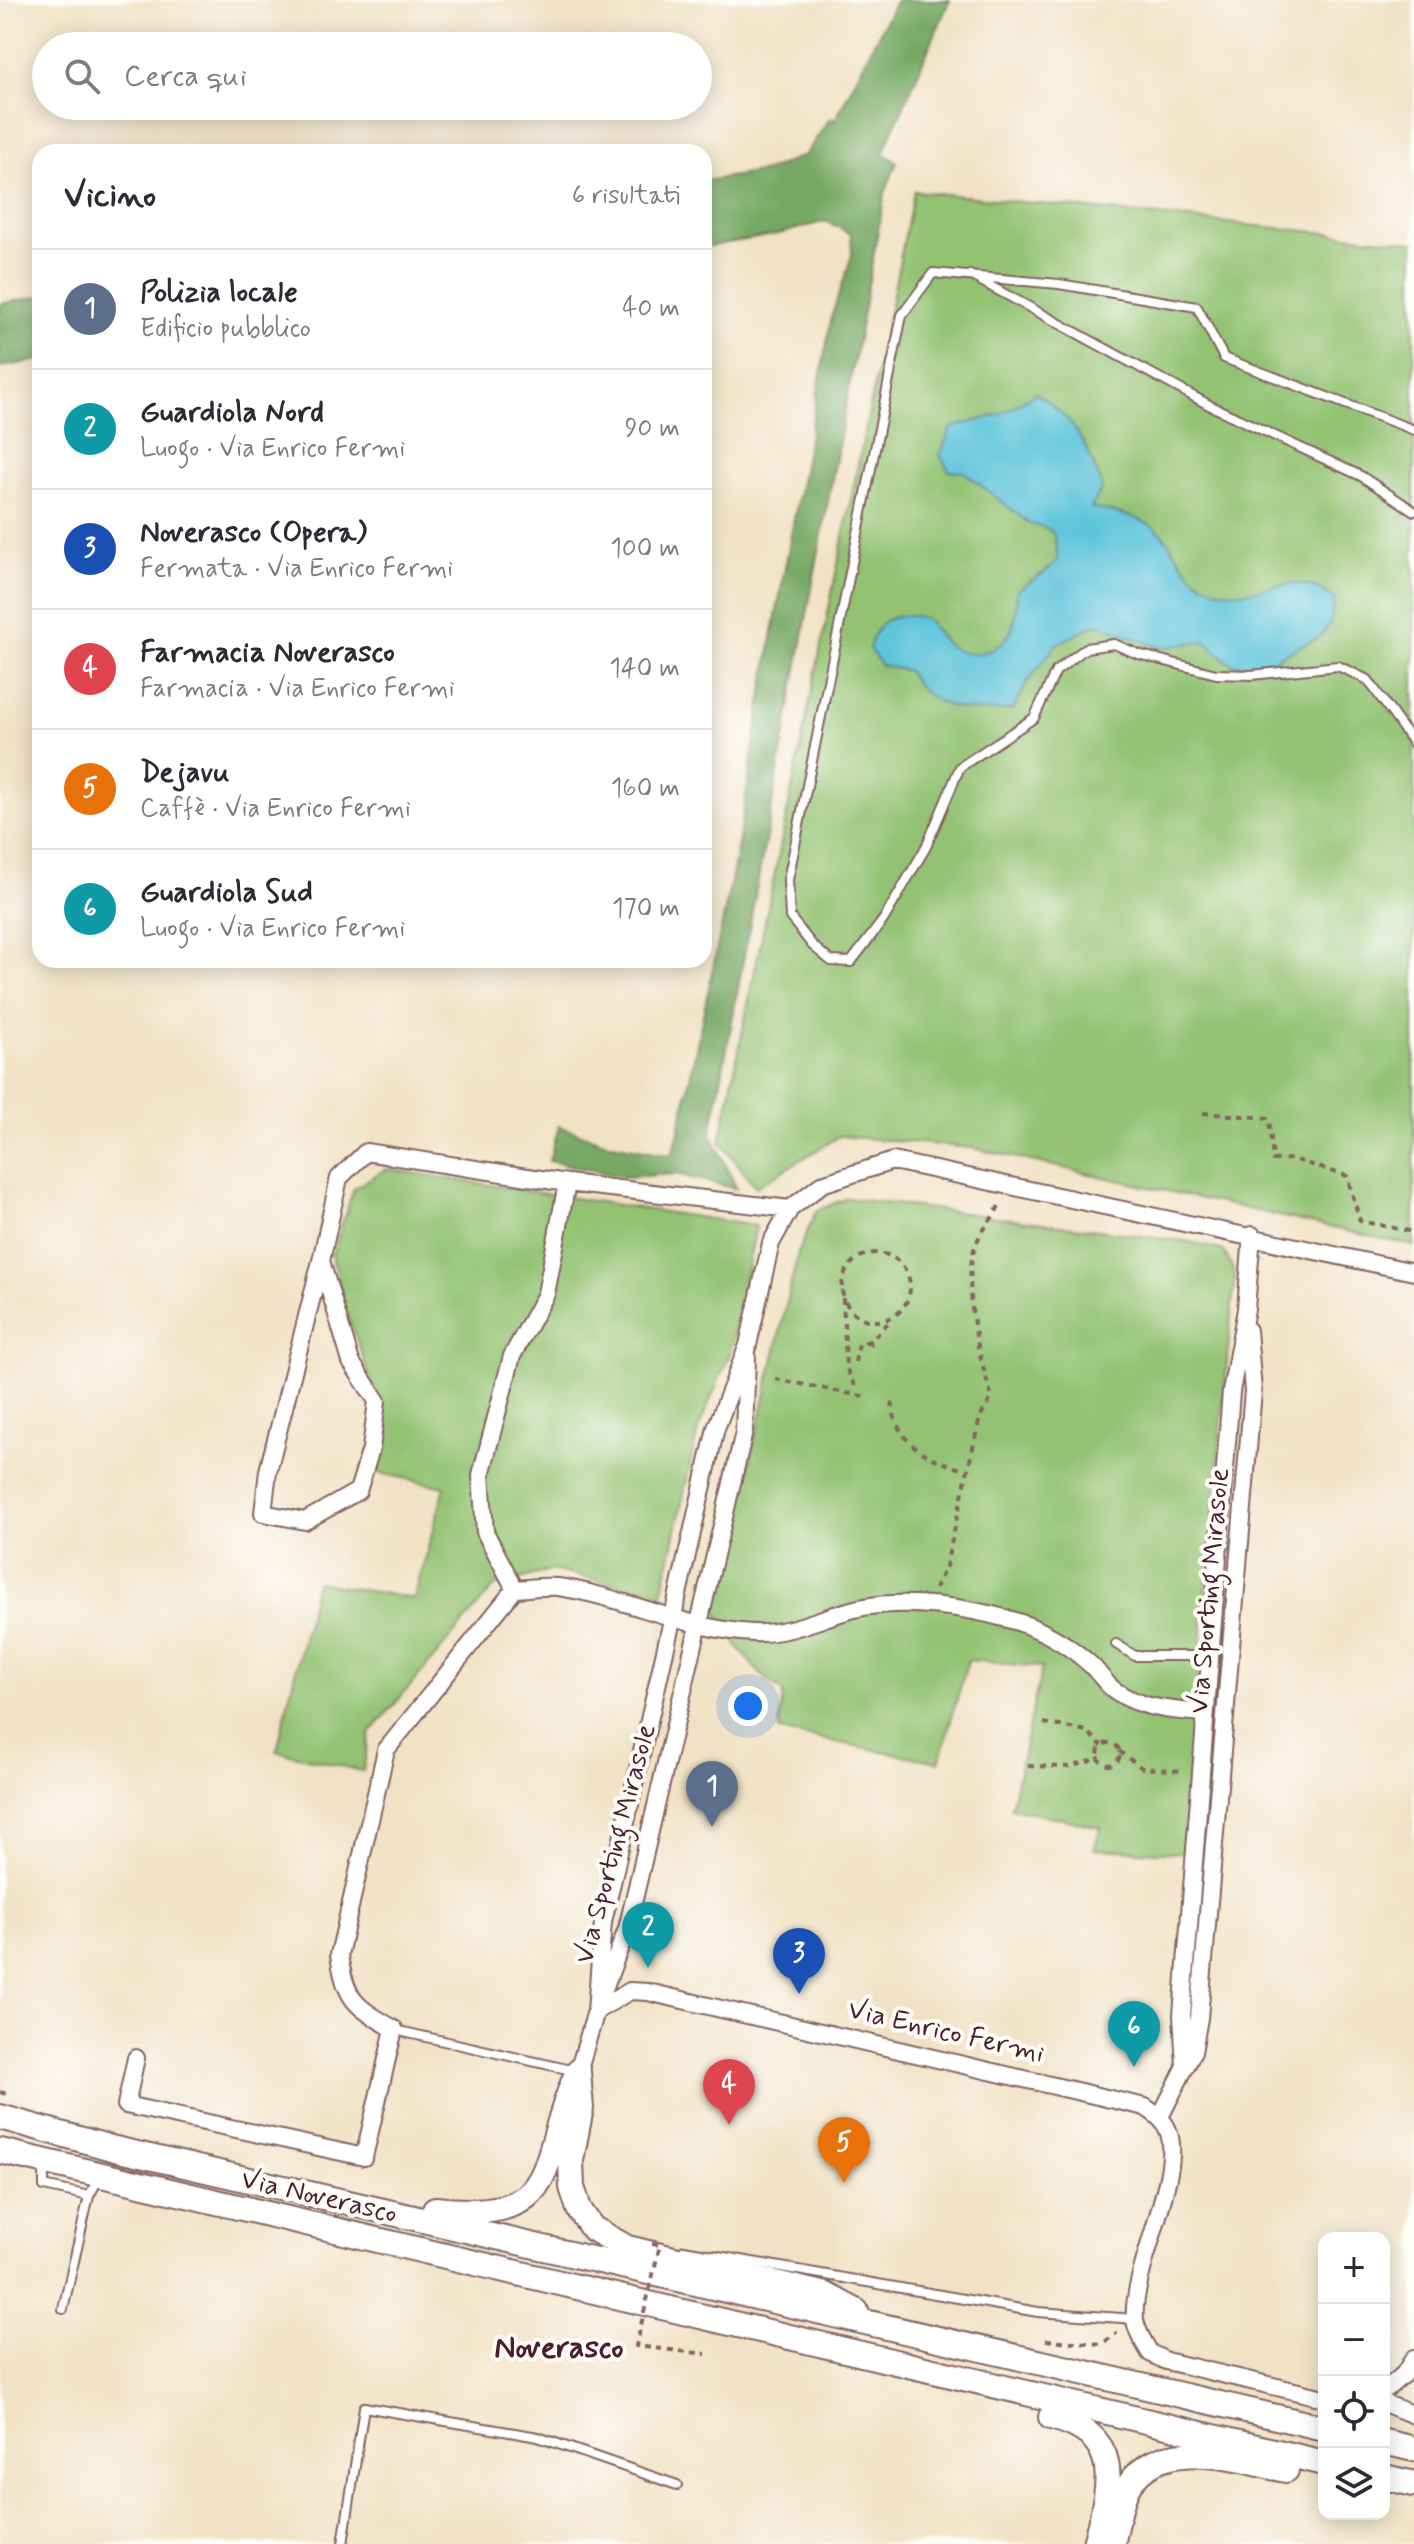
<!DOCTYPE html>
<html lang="it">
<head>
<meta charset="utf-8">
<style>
  body { margin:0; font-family:Mynerve,sans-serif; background:#f7f7f7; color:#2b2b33 }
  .controls { position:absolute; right:24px; bottom:24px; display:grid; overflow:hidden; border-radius:16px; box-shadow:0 4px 20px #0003 }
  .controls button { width:72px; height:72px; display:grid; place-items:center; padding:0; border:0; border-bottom:2px solid #e1e1e2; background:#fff; color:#2b2b33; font:40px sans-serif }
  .you { position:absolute; left:748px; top:1706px; width:28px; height:28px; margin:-20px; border:6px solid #fff; border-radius:50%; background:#1a73e8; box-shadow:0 0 0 12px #1a73e833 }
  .badge { display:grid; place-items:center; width:52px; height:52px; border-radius:50%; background:#b5179e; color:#fff; font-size:26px; font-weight:700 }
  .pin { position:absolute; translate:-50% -66px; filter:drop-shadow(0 2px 4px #0008) }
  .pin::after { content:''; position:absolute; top:42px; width:28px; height:24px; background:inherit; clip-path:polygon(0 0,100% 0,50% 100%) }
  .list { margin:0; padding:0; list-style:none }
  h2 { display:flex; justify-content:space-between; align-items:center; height:104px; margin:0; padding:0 32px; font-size:34px }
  h2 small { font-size:26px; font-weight:400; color:#7c7c81 }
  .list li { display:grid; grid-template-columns:52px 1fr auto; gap:24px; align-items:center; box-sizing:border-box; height:120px; padding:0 32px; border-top:2px solid #e1e1e2 }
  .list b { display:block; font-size:30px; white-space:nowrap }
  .list p { margin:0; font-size:26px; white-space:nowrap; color:#7c7c81 }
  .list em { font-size:26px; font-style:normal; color:#7c7c81 }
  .icon { flex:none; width:44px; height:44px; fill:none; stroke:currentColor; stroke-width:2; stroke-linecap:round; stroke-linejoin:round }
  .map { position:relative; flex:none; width:1414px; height:2544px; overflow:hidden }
  .search { position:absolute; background:#fff; box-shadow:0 4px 20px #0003; left:32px; top:32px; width:680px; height:88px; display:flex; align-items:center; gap:20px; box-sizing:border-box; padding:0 28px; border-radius:44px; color:#7c7c81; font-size:30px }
  .panel { position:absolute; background:#fff; box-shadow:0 4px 20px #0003; left:32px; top:144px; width:680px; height:824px; border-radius:24px }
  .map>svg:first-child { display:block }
  .green { fill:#93c272; stroke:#6e704e; stroke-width:2 }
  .forest { fill:#76a864; stroke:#606448; stroke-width:2 }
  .water { fill:#5ec5db; stroke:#547283; stroke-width:2 }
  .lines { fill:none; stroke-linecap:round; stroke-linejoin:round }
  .service-casing { stroke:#846361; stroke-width:12 }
  .minor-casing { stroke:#846361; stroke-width:20 }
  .primary-casing { stroke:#846361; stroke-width:28 }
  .path { stroke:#846361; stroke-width:4; stroke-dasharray:6 6; stroke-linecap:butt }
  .service { stroke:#fff; stroke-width:8 }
  .minor { stroke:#fff; stroke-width:16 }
  .primary { stroke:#fff; stroke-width:24 }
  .path-bridge { stroke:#846361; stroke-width:4; stroke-dasharray:6 6; stroke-linecap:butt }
  .labels { text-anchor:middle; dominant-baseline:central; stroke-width:8; stroke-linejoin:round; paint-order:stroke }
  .street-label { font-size:28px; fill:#4a1f2b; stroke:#fdfcf7 }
  .quarter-label { font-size:32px; font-weight:bold; fill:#4a1f2b; stroke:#fdfcf7 }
</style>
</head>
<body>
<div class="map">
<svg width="1414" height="2544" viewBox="0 0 1414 2544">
  <rect width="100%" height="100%" fill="#fdfcf7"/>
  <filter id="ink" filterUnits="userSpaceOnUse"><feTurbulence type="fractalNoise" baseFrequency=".0125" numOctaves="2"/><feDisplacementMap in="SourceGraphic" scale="16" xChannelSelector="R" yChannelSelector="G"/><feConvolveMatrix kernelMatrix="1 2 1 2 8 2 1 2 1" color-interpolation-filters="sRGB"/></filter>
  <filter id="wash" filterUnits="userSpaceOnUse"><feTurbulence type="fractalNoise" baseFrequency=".006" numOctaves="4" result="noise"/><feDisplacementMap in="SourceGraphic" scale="32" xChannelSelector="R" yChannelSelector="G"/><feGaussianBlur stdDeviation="1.8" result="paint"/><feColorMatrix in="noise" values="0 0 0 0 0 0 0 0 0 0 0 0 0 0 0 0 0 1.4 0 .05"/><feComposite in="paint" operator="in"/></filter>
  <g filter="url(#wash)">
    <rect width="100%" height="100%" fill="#f1e2c5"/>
    <path class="green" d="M 914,191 L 1414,242 L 1414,1246 L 973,1148 L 840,1136 L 756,1187 L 720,1142 Z
      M 386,1169 L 756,1226 L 730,1354 L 698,1429 L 662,1594 L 550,1570 L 494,1587 L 370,1733 L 363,1771 L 277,1751 L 316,1582 L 414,1599 L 445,1487 L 370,1471 L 383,1414 L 346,1310 L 332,1255 L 354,1188 Z
      M 847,1198 L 1191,1242 L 1224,1251 L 1235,1274 L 1182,1853 L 1094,1849 L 1101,1827 L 1011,1808 L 1042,1667 L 968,1660 L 939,1762 L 779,1731 L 783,1692 C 751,1671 735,1643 716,1610 L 798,1253 L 816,1211 Z"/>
    <path class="forest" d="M 896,0 L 950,0 L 883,153 L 897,162 L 885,193 L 711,1134 L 737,1189 L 676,1174 L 624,1177 L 549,1161 L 559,1126 L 607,1143 L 671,1155 L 678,1136 L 736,857 L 771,643 L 832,315 L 852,255 L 851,234 L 826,221 L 775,235 L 704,247 L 704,181 L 766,171 L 805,155 L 830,118 L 835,120 Z
      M 40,296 L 40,360 L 0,367 L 0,304 Z"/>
    <path class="water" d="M 1036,393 C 1074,417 1088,446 1102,488 L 1091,508 C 1112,511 1146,517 1161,533 C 1180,555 1187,580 1216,589 C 1261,603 1291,563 1335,599 L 1330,623 L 1320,637 L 1259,666 L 1231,664 L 1204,641 L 1161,648 L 1097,624 L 1057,644 L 1026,684 L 1014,709 C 973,715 929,711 908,671 L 881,665 L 869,648 C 872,640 876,627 884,622 C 894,615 916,613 926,620 C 935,627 940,640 951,647 C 972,661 1003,652 1012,628 C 1017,617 1016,602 1017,591 C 1032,579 1047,574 1058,559 L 1054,535 L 1049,529 L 1030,524 L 964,472 L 949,471 L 940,455 L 951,428 L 1001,414 Z"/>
  </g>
  <g filter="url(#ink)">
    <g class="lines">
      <defs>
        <path id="service" d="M 970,275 L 1211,406 L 1361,476 L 1414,511
          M 1414,430 L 1224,358 L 1197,307 L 1059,284 L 933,273 L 902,315 L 788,880 L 790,917 L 813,946 L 831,961 L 851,962 L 884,919 L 926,847 L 960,767 L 1034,718 L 1056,671 L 1086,648 L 1114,644 L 1138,654 L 1216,674 L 1251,675 L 1338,666 L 1368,680 L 1414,744
          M 1116,1644 L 1135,1656 L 1209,1656
          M 395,2030 L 576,2071
          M 44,2163 L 44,2186 L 89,2196 L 99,2178
          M 684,2250 L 1038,2312 L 1135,2319
          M 63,2309 L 89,2196
          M 343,2544 L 364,2407 L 538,2437 L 677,2485"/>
        <path id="minor" d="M 321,1261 L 268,1471 L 263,1513 L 305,1521 L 358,1491 L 371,1449 L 377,1401 L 351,1362 L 321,1261 L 339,1178 L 366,1152 L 567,1183
          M 515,1589 L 485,1532 L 481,1475 L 512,1356 L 546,1294 L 567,1183 L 790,1209
          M 604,1989 L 627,1929 L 744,1432 L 747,1358
          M 596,2011 L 603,1922 L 716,1428 L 748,1345 L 771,1243 L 790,1209 L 822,1184 L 893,1161 L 1414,1272
          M 136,2058 L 126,2105 L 364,2157 L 394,2029 C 355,2006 346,2001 339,1955 L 386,1750 L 515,1589 C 529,1588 544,1586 558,1587 C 623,1596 686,1630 753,1633 C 793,1635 826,1614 864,1607 C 909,1599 964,1607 1008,1619 C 1041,1628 1067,1643 1092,1666 C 1100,1674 1107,1686 1117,1692 C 1142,1709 1176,1711 1205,1713
          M 1185,2066 L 1182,2015 L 1231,1392 L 1246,1309 L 1252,1235
          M 578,2072 L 596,2011 L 630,1991 L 648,1992 L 1145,2107 C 1154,2113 1162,2118 1167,2128 C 1187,2167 1130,2272 1135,2320 C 1137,2332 1144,2343 1150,2353 L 1166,2361 L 1324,2398
          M 1160,2117 L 1193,2052 L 1199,2018 L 1253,1391 L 1248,1330
          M 1384,2391 L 1404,2374 L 1414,2358
          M 1384,2403 L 1414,2415"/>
        <path id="primary" d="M 578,2072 L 581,2108 L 571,2160 L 572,2187 L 579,2209 L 592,2228 L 627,2248 L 826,2295 L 856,2311
          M 0,2117 L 115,2149 L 1324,2428
          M 0,2151 L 1324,2463
          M 435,2209 C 566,2223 536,2164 577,2074
          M 1051,2417 C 1126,2436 1110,2485 1095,2544
          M 1384,2442 L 1414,2449
          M 1384,2477 L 1414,2484
          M 1112,2544 C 1117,2526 1119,2501 1129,2485 C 1163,2433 1239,2461 1286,2470"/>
      </defs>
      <use href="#service" class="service-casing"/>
      <use href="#minor" class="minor-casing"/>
      <use href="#primary" class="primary-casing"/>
      <path class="path" d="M 1203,1113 L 1269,1118 L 1273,1160 L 1293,1159 L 1347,1176 L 1360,1221 L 1414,1232
        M842 1287a34 34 0 1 1 68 0a34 34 0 1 1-68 0Z
        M 843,1298 L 846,1368 L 854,1384 L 858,1384
        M 871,1346 L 870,1341 L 892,1319
        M 855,1362 L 859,1344 L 870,1341
        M 775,1379 L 867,1397
        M 892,1402 C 896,1448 932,1459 969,1472
        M 935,1589 L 946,1566 L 980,1417 L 992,1397 C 979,1359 961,1282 976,1244 C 982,1229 995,1217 1001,1201
        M 1044,1723 L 1087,1731 L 1102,1746
        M1098 1754a11 11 0 1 1 22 0a11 11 0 1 1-22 0Z
        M 1119,1751 L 1142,1768 L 1183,1771
        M 1028,1766 L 1070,1767 L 1098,1759
        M 0,2092 L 9,2095
        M 1046,2340 L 1102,2344 L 1117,2333"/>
      <use href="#service" class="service"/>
      <use href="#minor" class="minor"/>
      <use href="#primary" class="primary"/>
      <path class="path-bridge" d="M 652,2244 L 660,2245 L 636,2346 L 706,2354"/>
    </g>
  </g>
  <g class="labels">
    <g class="street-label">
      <text transform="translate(1210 1591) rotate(-85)">Via Sporting Mirasole</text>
      <text transform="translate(616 1844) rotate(-75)">Via Sporting Mirasole</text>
      <text transform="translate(946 2032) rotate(13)">Via Enrico Fermi</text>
      <text transform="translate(319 2197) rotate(13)">Via Noverasco</text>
    </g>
    <g class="quarter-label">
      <text x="559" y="2348">Noverasco</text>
    </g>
  </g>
</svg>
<div class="controls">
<button>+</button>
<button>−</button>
<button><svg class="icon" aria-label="locate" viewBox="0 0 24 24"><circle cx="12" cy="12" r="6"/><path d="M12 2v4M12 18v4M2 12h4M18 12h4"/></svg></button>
<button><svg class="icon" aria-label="layers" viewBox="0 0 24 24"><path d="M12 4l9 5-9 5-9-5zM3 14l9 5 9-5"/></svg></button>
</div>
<div class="you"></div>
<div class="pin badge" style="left:712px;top:1827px;background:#5c6f8a">1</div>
<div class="pin badge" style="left:648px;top:1968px;background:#0f9aa8">2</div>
<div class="pin badge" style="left:799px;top:1994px;background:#1a4fb4">3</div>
<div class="pin badge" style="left:729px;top:2125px;background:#e0444e">4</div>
<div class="pin badge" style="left:844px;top:2183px;background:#e8710a">5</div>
<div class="pin badge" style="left:1134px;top:2067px;background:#0f9aa8">6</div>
<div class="search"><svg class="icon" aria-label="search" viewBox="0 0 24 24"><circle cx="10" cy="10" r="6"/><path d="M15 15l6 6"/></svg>Cerca qui</div>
<section class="panel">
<h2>Vicino<small>6 risultati</small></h2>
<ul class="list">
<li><span class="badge" style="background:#5c6f8a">1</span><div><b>Polizia locale</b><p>Edificio pubblico</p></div><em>40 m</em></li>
<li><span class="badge" style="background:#0f9aa8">2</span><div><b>Guardiola Nord</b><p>Luogo · Via Enrico Fermi</p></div><em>90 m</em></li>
<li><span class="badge" style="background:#1a4fb4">3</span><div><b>Noverasco (Opera)</b><p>Fermata · Via Enrico Fermi</p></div><em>100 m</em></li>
<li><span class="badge" style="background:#e0444e">4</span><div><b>Farmacia Noverasco</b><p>Farmacia · Via Enrico Fermi</p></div><em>140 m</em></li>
<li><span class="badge" style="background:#e8710a">5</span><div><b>Dejavu</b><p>Caffè · Via Enrico Fermi</p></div><em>160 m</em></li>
<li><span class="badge" style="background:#0f9aa8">6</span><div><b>Guardiola Sud</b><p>Luogo · Via Enrico Fermi</p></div><em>170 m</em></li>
</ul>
</section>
</div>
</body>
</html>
